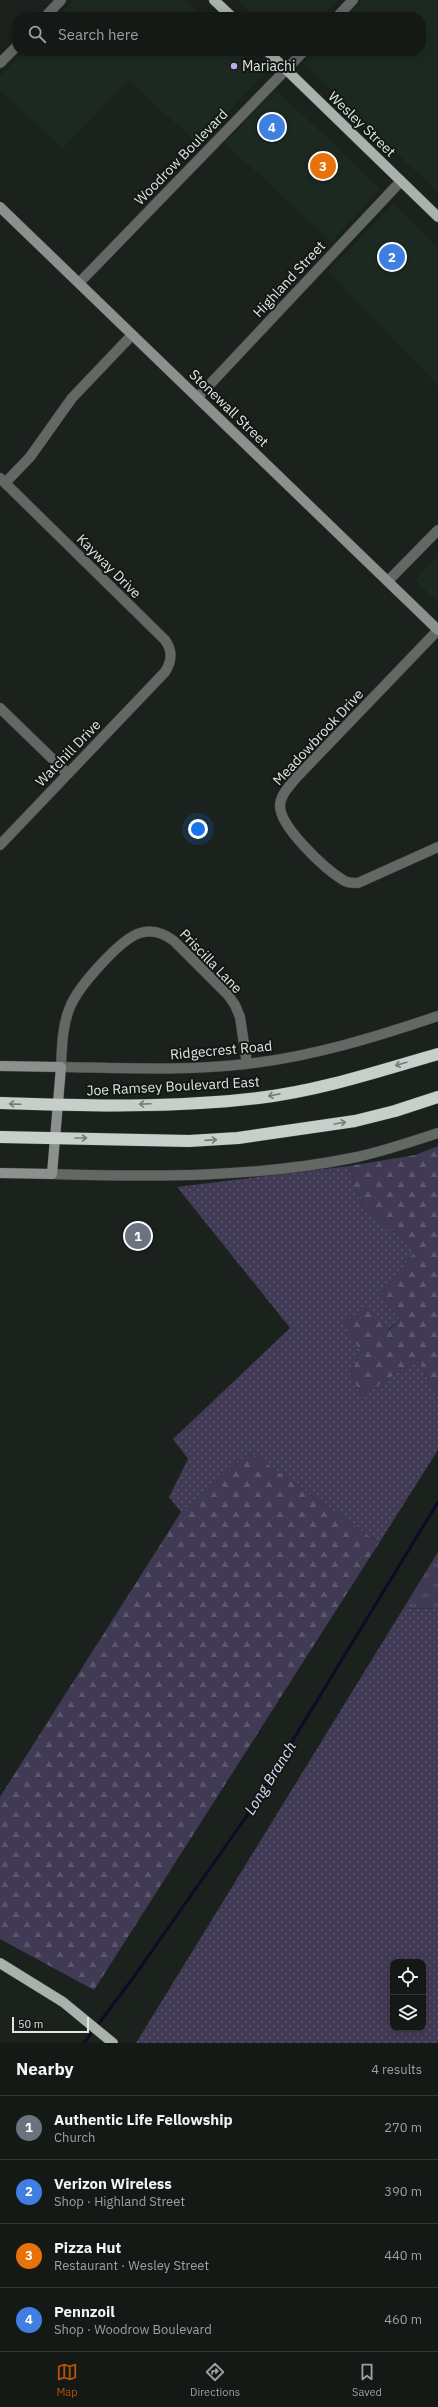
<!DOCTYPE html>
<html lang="en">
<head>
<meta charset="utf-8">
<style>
  body { margin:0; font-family:"IBM Plex Sans",sans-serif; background:#212623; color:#f1f3f6 }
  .controls { position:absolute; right:12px; bottom:12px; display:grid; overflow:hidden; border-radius:8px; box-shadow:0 2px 10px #0003 }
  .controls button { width:36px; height:36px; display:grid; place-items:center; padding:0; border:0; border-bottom:1px solid #333835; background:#141916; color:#f1f3f6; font:20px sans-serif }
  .scale { position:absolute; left:12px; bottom:10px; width:77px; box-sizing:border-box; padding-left:4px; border:2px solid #e1e5e2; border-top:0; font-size:11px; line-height:14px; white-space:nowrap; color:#e1e5e2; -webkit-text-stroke:3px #121814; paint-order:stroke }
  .you { position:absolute; left:198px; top:829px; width:14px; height:14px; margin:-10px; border:3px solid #fff; border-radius:50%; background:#1a73e8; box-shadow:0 0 0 6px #1a73e833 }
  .badge { display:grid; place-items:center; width:26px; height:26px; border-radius:50%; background:#b45309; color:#fff; font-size:13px; font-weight:700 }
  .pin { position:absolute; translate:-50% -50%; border:2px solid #fff; box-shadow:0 1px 4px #0006 }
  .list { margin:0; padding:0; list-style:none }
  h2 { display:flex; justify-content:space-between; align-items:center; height:52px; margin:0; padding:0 16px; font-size:17px }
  h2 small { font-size:13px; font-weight:400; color:#9da0a1 }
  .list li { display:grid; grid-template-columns:26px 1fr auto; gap:12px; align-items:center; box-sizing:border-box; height:64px; padding:0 16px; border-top:1px solid #333835 }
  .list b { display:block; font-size:15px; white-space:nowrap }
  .list p { margin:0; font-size:13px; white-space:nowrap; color:#9da0a1 }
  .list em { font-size:13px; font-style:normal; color:#9da0a1 }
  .icon { flex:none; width:22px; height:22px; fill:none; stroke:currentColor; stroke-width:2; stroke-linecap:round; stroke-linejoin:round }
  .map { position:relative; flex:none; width:438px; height:2043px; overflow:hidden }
  .search { position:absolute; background:#141916; box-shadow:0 2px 10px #0003; left:12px; right:12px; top:12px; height:44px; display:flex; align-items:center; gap:10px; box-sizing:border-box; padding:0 14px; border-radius:16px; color:#9da0a1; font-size:15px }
  .sheet { height:308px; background:#141916 }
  nav { display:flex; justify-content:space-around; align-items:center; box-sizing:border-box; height:56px; border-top:1px solid #333835; background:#141916; font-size:11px; color:#9da0a1 }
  nav a { display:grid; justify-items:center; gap:2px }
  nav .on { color:#b45309 }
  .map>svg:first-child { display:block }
  .built { fill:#1c2921 }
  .grass { fill:url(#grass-dots); fill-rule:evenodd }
  .forest { fill:url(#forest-firs) }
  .park { fill:url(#park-tufts) }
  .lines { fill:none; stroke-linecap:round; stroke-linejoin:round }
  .stream { stroke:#120923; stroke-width:3 }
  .street-casing { stroke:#373c39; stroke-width:11 }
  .secondary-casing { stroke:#373c39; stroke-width:11 }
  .primary-casing { stroke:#373c39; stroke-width:11 }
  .highway-casing { stroke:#373c39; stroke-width:13 }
  .street { stroke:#646865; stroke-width:10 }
  .secondary { stroke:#8c918e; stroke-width:10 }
  .primary { stroke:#aab2ad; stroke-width:10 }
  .highway { stroke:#c6cfc9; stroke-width:12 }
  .oneway { stroke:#757d78 }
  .poi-dot { fill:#bea9f5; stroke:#121814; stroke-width:1.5 }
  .labels { text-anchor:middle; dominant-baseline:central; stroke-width:4; stroke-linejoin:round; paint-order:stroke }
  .poi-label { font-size:14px; fill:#e1e5e2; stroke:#121814; text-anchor:start }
  .street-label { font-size:14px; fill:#e1e5e2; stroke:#121814 }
  .water-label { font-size:15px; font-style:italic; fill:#e0d8fc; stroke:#121814 }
</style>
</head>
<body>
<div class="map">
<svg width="438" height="2043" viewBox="0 0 438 2043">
  <defs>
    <pattern id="grass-dots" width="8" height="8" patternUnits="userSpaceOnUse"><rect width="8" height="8" fill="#413a55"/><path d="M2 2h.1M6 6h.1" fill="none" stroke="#5c566d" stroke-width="1.8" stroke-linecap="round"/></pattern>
    <pattern id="forest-firs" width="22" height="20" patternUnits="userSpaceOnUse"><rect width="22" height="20" fill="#413a55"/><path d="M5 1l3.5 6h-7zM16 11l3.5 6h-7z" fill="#5c566d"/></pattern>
    <pattern id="park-tufts" width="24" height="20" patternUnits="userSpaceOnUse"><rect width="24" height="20" fill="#413a55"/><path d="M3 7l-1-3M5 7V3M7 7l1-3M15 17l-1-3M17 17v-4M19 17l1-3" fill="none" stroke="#5c566d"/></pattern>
  </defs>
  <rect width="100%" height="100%" fill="#1b211d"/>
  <path class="built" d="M 74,0 L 185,0 L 203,17 L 57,17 Z
    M 238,0 L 338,0 L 321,17 L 255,17 Z
    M 363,0 L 438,0 L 438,193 L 303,63 L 314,51 L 421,51 L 421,17 L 347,17 Z
    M 24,51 L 238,51 L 263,75 L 198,144 L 128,80 L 63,149 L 0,90 L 0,76 Z
    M 276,89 L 380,189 L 331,242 L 225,143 Z
    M 393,204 L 438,248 L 438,386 L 328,271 Z
    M 438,556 L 438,602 L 415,580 Z"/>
  <path class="grass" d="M 349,1166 L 362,1207 L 416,1250 L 381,1295 L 400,1320 L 361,1351 L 350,1373 L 362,1396 L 417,1360 L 438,1395 L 438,1450 L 379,1543 L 250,1452 L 181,1512 L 169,1497 L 188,1459 L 173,1439 L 290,1328 L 177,1187 Z
    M 438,1608 L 438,2043 L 136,2043 L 403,1609 ZM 393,1962 L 423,1962 L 423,2028 L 393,2028 Z"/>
  <path class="forest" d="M 438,1146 L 438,1395 L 417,1360 L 362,1396 L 350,1373 L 361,1351 L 342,1323 L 368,1306 L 389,1330 L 400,1320 L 381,1295 L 416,1250 L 362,1207 L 349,1166 L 415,1155 Z
    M 250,1452 L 379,1543 L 94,1990 L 0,1939 L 0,1797 L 181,1512 Z"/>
  <path class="park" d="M 438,1552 L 438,1608 L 403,1609 Z"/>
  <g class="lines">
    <path class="stream" d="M 84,2043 L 133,1978 L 246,1817 L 438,1502"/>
    <defs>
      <path id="street" d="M 45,17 L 61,0
        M 337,17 L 353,0
        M 0,63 L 17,46
        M 79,283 L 304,51
        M 198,397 L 401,181
        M 0,478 L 165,640 C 173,651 172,661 165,672 L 0,845
        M 5,483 L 30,457 L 72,398 L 132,335
        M 388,581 L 438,530
        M 438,630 L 295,779 C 289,787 280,795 280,806 C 280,827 325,869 343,880 C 347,883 352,883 358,883 L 438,847
        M 0,708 L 68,774
        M 247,1064 L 240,1017 L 235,1005 L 228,995 L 174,941 C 165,934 153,929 140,933 C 120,939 78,987 70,1007 C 62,1026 62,1047 61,1067 C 123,1068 185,1071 246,1064 C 311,1057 376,1037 438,1016
        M 52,1174 C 154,1177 256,1178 357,1157 C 384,1151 411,1142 438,1133"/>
      <path id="secondary" d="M 0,207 L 438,630
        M 0,1066 L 61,1067 L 52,1174 L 0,1173"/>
      <path id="primary" d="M 214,0 L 232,17
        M 267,51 L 438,217
        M 0,1963 L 63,2002 L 113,2043"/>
      <path id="highway" d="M 0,1103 C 86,1106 173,1108 258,1098 C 319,1091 379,1071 438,1054
        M 0,1137 L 189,1141 L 238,1138 L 355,1121 L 395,1111 L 438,1097"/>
    </defs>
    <use href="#street" class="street-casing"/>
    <use href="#secondary" class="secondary-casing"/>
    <use href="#primary" class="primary-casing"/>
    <use href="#highway" class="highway-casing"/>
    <use href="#street" class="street"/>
    <use href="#secondary" class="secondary"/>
    <use href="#primary" class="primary"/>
    <use href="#highway" class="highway"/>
  </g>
  <defs><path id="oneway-shaft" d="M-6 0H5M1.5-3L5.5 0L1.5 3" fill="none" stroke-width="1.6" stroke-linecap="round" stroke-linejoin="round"/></defs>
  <g class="oneway">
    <use href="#oneway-shaft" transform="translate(401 1064) rotate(164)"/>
    <use href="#oneway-shaft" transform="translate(274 1095) rotate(169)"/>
    <use href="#oneway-shaft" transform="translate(15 1104) rotate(-178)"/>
    <use href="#oneway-shaft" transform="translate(145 1104) rotate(178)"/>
    <use href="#oneway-shaft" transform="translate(340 1123) rotate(-9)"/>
    <use href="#oneway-shaft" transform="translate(81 1138)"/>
    <use href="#oneway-shaft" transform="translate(211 1140) rotate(-4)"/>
  </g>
  <circle class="poi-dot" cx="234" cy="66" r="4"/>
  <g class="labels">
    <g class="poi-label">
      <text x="242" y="66">Mariachi</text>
    </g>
    <g class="street-label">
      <text transform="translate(362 124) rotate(44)">Wesley Street</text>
      <text transform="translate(181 157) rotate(-46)">Woodrow Boulevard</text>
      <text transform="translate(289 279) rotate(-47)">Highland Street</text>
      <text transform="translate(229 408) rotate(44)">Stonewall Street</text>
      <text transform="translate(109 566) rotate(45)">Kayway Drive</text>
      <text transform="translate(318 737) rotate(-47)">Meadowbrook Drive</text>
      <text transform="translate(68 753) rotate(-46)">Watchill Drive</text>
      <text transform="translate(211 961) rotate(46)">Priscilla Lane</text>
      <text transform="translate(221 1050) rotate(-5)">Ridgecrest Road</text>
      <text transform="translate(173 1086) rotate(-3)">Joe Ramsey Boulevard East</text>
    </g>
    <g class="water-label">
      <text transform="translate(270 1778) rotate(-58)">Long Branch</text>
    </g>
  </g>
</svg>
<div class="controls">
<button><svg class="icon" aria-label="locate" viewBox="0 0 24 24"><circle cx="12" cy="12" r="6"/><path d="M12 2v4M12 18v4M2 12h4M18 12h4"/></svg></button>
<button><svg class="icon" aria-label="layers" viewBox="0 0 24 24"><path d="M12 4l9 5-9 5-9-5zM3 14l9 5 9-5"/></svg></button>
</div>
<div class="scale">50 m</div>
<div class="you"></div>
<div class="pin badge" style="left:138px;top:1236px;background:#6b7280">1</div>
<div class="pin badge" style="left:392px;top:257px;background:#3f7fe0">2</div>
<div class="pin badge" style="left:323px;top:166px;background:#e8710a">3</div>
<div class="pin badge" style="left:272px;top:127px;background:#3f7fe0">4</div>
<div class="search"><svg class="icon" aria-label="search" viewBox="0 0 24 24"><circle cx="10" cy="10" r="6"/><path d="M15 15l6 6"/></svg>Search here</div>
</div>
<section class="sheet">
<h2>Nearby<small>4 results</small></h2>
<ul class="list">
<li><span class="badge" style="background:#6b7280">1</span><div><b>Authentic Life Fellowship</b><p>Church</p></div><em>270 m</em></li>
<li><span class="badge" style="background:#3f7fe0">2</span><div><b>Verizon Wireless</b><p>Shop · Highland Street</p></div><em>390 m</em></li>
<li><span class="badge" style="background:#e8710a">3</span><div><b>Pizza Hut</b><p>Restaurant · Wesley Street</p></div><em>440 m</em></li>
<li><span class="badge" style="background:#3f7fe0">4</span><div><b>Pennzoil</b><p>Shop · Woodrow Boulevard</p></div><em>460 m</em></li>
</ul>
</section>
<nav>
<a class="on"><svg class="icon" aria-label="map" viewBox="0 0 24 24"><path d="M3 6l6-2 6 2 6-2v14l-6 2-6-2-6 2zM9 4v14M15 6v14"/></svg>Map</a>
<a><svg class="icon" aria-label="directions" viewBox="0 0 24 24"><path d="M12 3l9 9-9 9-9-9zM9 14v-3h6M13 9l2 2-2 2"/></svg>Directions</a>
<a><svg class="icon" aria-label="saved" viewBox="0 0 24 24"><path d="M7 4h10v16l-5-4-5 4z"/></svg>Saved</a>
</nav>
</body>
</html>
